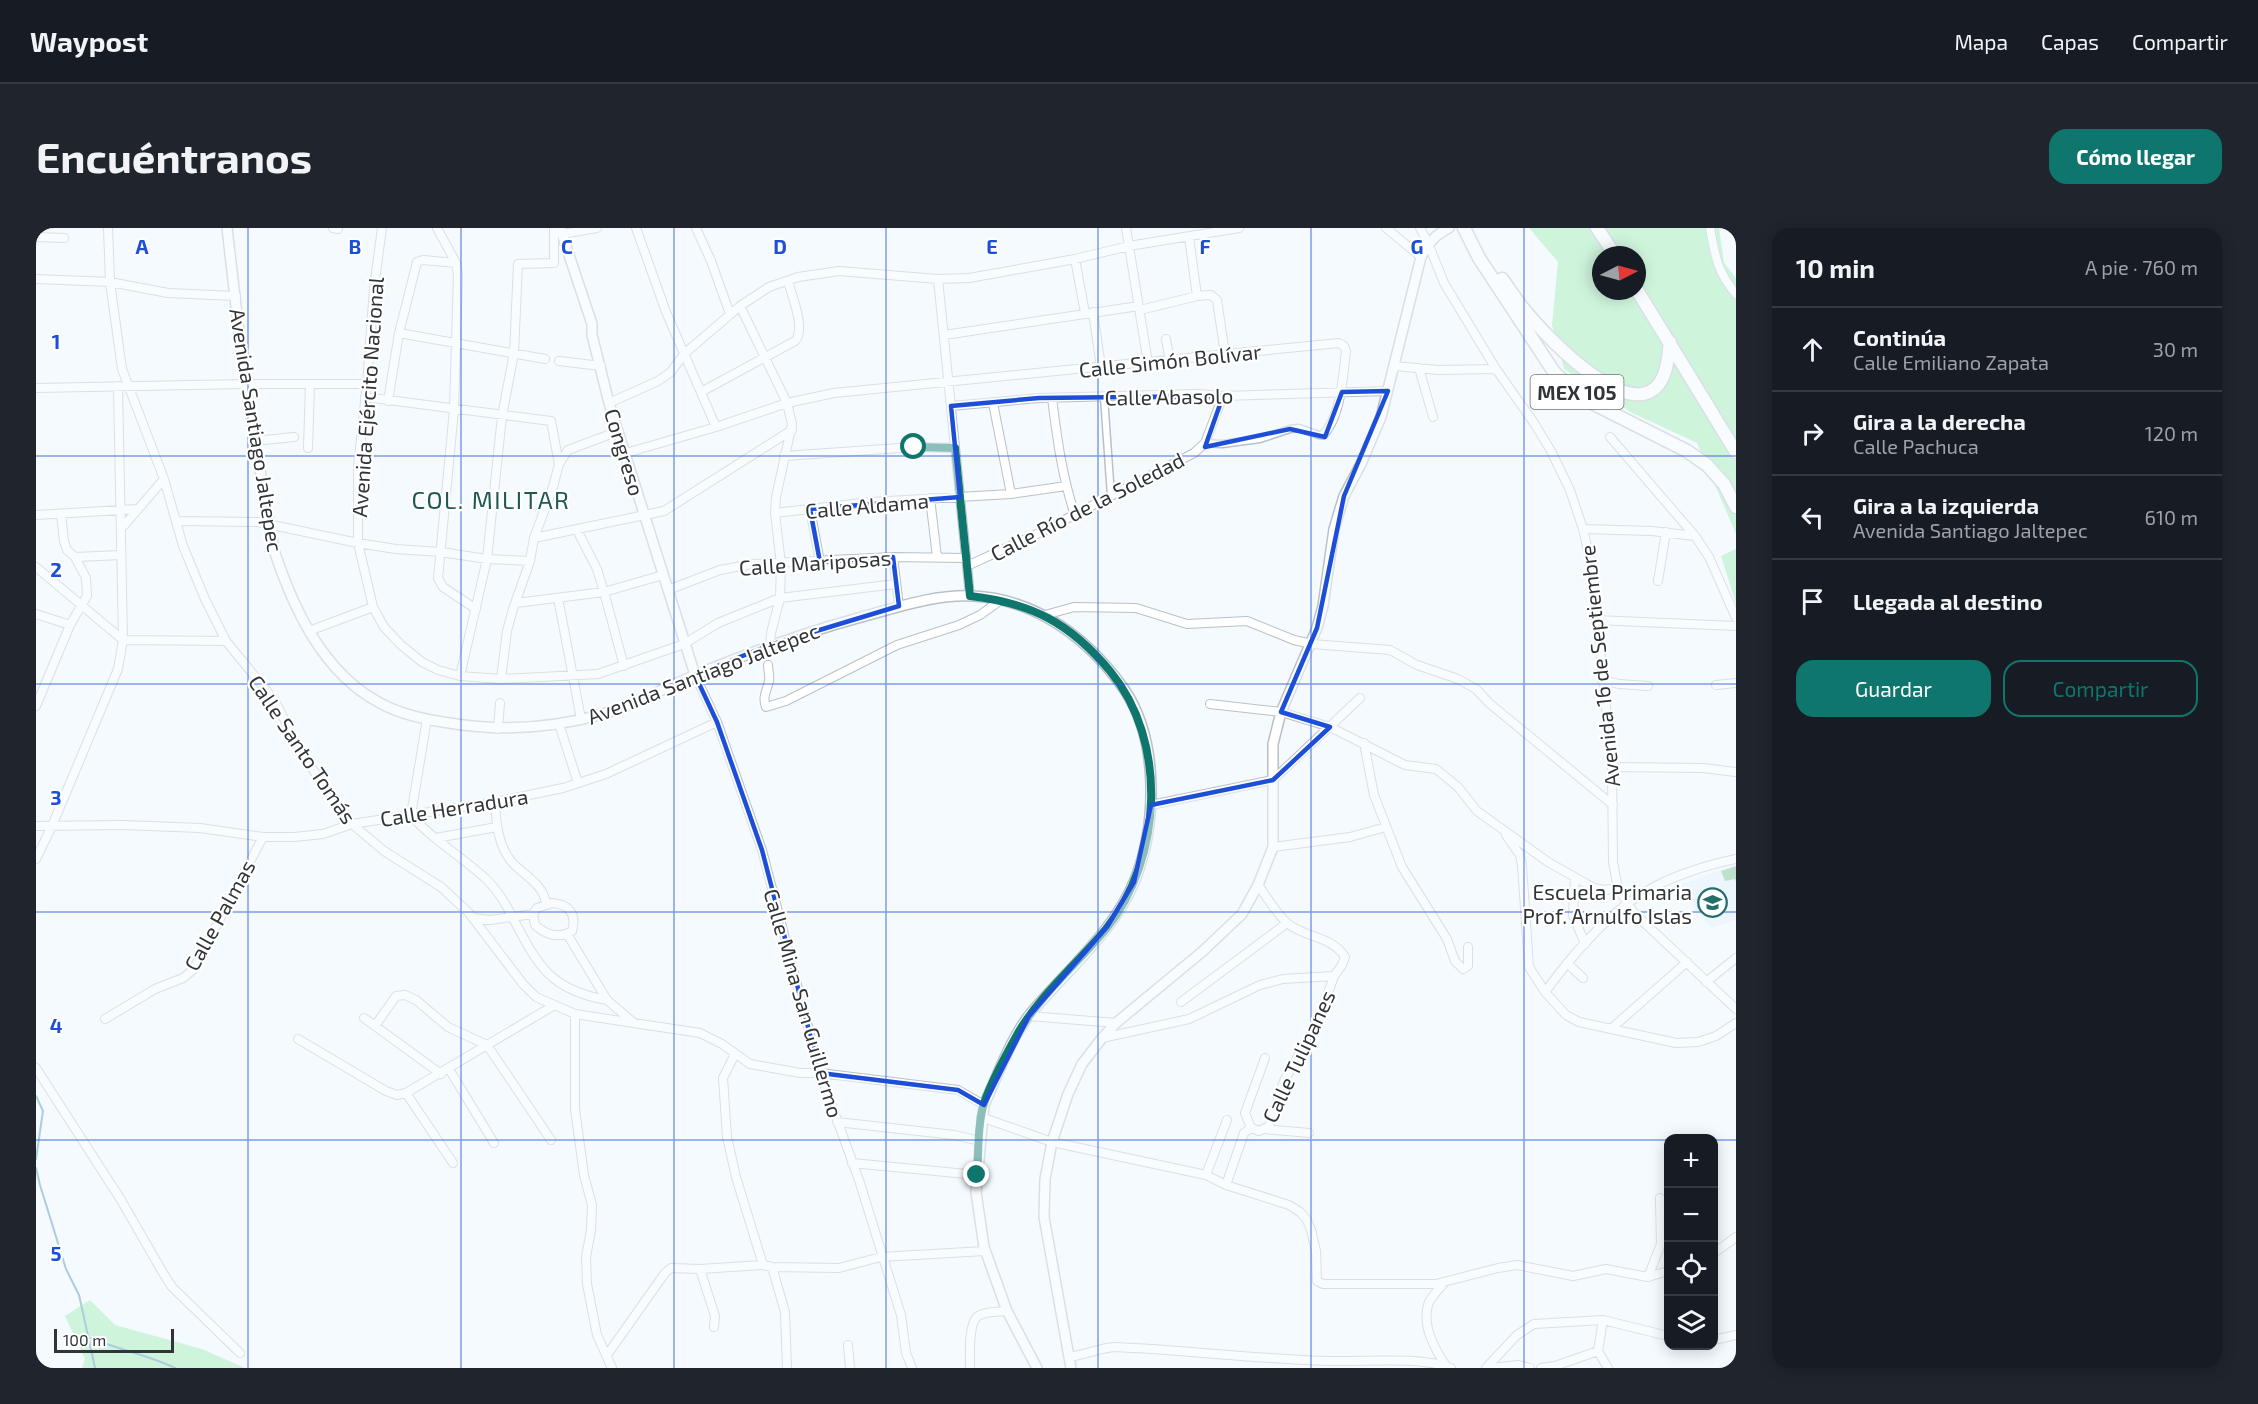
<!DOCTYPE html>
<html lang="es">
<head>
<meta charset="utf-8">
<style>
  body { margin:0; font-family:"Exo 2",sans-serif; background:#20242c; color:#f1f3f6 }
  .controls { position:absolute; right:18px; bottom:18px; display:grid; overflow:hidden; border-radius:12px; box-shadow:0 3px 15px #0003 }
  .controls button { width:54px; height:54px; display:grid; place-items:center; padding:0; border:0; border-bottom:2px solid #363941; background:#171b24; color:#f1f3f6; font:30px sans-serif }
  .compass { position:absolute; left:1556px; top:18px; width:54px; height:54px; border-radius:50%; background:#171b24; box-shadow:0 3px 15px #0003; rotate:84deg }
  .scale { position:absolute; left:18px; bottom:15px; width:120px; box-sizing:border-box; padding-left:6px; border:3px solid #323538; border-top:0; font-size:16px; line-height:21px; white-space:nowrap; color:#323538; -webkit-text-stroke:4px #fff; paint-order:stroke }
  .stop { position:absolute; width:18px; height:18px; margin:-14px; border:4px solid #0f766e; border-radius:50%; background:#fff }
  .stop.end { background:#0f766e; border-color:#fff; box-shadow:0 2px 6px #0008 }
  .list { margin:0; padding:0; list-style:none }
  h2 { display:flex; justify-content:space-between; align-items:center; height:78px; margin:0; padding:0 24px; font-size:26px }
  h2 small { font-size:20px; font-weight:400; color:#9ea1a6 }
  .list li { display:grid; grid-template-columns:39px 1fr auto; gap:18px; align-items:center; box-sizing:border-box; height:84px; padding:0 24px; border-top:2px solid #363941 }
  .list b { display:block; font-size:22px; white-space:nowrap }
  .list p { margin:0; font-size:20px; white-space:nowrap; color:#9ea1a6 }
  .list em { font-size:20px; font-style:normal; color:#9ea1a6 }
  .actions { display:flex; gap:12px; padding:18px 24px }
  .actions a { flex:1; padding:14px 0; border:2px solid #0f766e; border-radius:18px; text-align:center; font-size:21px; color:#0f766e }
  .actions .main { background:#0f766e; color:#fff }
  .icon { flex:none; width:33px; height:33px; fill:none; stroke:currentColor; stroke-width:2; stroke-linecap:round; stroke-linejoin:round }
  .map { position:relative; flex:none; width:1700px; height:1140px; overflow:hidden; border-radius:18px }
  header { display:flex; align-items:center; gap:36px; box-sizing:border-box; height:84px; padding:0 30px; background:#171b24; border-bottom:2px solid #363941 }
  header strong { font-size:28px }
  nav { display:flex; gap:33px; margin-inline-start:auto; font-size:21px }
  .intro { display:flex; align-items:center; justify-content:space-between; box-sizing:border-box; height:144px; padding:0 36px }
  h1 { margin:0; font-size:42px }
  .button { padding:15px 27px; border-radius:18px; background:#0f766e; color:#fff; font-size:21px; font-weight:700 }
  main { display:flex; gap:36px; padding:0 36px }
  aside { flex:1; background:#171b24; border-radius:18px; box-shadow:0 3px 15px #0003 }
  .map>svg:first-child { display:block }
  .built { fill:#e6f2fd }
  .green { fill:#a2edb4; fill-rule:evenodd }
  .forest { fill:#7ac68e }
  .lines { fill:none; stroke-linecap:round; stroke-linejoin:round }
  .stream { stroke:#5498b9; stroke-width:2 }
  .pedestrian-casing { stroke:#b9c1c8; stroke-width:9 }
  .minor-casing { stroke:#b9c1c8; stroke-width:10 }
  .tertiary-casing { stroke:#b9c1c8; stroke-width:12 }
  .primary-casing { stroke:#b9c1c8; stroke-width:15 }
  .pedestrian { stroke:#fff; stroke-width:6 }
  .minor { stroke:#fff; stroke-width:8 }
  .tertiary { stroke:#fff; stroke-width:9 }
  .primary { stroke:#fff; stroke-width:12 }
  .route { stroke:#0f766e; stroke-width:8 }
  .marked { fill:none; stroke:#1d4ed8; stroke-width:4.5; stroke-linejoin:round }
  .grid { fill:none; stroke:#1d4ed8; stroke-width:1.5; stroke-opacity:0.55 }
  .labels { text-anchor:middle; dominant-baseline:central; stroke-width:4.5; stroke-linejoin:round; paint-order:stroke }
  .shield { fill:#fff; stroke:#707274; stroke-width:1.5 }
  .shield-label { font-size:20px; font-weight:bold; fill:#323538 }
  .street-label { font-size:21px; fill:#323538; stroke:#fff }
  .poi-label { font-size:21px; fill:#323538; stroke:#fff; text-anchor:end }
  .quarter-label { font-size:24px; letter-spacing:1.5px; fill:#1f5956; stroke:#fff }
  .grid-label { font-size:20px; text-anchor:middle; font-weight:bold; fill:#1d4ed8; stroke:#fff; stroke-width:4.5; stroke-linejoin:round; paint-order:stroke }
</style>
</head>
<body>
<header>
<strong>Waypost</strong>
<nav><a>Mapa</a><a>Capas</a><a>Compartir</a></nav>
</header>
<div class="intro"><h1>Encuéntranos</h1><a class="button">Cómo llegar</a></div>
<main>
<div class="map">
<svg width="1700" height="1140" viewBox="0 0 1700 1140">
  <rect width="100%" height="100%" fill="#f4fafe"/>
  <path class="built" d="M 1700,637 L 1700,692 L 1675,700 L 1640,658 Z"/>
  <path class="green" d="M 1493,0 L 1683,0 L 1688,35 L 1700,50 L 1700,306 L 1661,215 L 1596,185 L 1528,141 L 1516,97 L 1522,34 ZM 1565,27 L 1601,27 L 1601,63 L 1565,63 Z
    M 1700,321 L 1700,376 L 1685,328 Z
    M 54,1072 L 79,1097 L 166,1121 L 209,1140 L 46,1140 L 49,1131 L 29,1088 Z"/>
  <path class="forest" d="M 1700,638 L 1700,654 L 1699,651 L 1689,653 L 1685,643 Z"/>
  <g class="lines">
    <path class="stream" d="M 0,868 L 7,883 L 0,931
      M 0,940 L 4,957 L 30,1041 L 43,1067 L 59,1140
      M 55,1110 C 83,1122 112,1127 139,1140"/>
    <defs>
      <path id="pedestrian" d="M 1068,169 L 1075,268
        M 1169,215 L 1186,216 L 1224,211 L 1254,201 L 1263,200 L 1283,207 L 1287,207"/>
      <path id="minor" d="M 72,0 L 74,54 L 86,141 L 128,251 L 147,318 L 169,371 L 190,413 L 239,473 L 265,525 L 316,596 L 348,623 L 405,659 L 433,685 L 487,756 L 500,769 L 539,786 L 664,805 L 686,816 L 714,836 L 764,845 L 784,845 L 922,862 L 948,877
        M 297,0 L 302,1
        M 346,0 L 338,60 L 331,156 L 322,238 L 322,315 L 337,379 L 348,399 L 365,417 L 386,434 L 402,442 L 424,448 L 465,451 L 562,446 L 648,416 L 682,395 L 744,370 L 860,356
        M 401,0 L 420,35 L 422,47 L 418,182 L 402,350 L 407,359 L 440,381
        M 600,0 L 630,84 L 680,199
        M 660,0 L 675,33 L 694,86
        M 1090,0 L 1112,135
        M 1350,0 L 1385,29
        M 1384,0 L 1392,15 L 1408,55 L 1460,141 L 1498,195 L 1515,223 L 1534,262 L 1547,301 L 1556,340 L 1576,539 L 1577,634 L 1582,660 L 1598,685 L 1700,781
        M 1674,0 C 1679,27 1681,44 1700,66
        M 526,6 L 561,0
        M 0,9 L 28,10
        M 1153,9 L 1161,68
        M 1039,31 L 1049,85
        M 0,51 L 74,54 L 132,65 L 200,68
        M 902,51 L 934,368
        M 704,78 L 751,175 L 756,196 L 740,269 L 739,285 L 745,336 L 744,370 L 735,405 L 734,417
        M 1104,82 L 1161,68 L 1175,67 L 1181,72 L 1189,126
        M 1057,84 L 1065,139
        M 363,105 L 509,131
        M 908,107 L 1103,78
        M 1130,111 L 1134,133
        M 523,133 L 565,138
        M 1359,138 L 1402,142 L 1460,141
        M 1383,140 L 1397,189
        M 0,160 L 209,156 L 331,156
        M 665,164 L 759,113 C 770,102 756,68 752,53
        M 329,169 L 515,193 L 523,236
        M 1016,170 C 1021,210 1026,248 1039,287
        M 352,173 L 363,105 L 381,34 L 387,32 L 420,35
        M 573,175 L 622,153 L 635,144 L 648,126 L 704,78 L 733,59 L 762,49 L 803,43 L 902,51 L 933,50 L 1039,31 L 1093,18 L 1203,0
        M 957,175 L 975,266
        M 915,178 L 1003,170 L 1161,166 L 1187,168 L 1352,163
        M 1574,209 L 1659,308 L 1673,329 L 1700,390
        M 218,213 L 258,209
        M 272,220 L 274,156
        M 590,225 L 680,199 L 751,175 L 798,165 L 1303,115 L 1308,118 L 1310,123 C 1307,148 1305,189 1287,207
        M 748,228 L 878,219 L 919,220
        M 894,270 L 901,329
        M 774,281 L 784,334
        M 739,285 L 834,274 L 975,266 L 1030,258
        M 0,287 L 102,281
        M 140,293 L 222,294 L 322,315 L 360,321 L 405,324 L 451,331 L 494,333
        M 85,301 L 128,251
        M 1547,301 L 1616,303 L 1659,308
        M 541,302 L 561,341 L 568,364 L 588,438
        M 498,310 L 628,283 L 756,202
        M 39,329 L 85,327
        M 857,329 L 863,378
        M 931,338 L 1003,305 L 1158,225 L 1169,215 L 1187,168
        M 0,339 L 87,412 L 190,413
        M 1622,353 L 1630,304
        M 632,362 L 684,342 L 716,336 L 857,329 L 930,330
        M 522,370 L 545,491
        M 480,375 L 568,364 L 627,347
        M 0,386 L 34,397
        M 1009,387 L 1038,379 L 1100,380 L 1151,396 L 1211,393 L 1258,412 L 1276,416 L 1354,422 L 1381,437 L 1422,451 L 1440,461 L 1453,475 L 1577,577
        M 1560,392 L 1700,398
        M 273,403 L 337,379
        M 732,437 C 732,442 734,448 733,453 C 731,463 726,468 730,479 L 750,473 L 861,417 L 923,397 L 944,387 L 965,372
        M 659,447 L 681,494 L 726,622 L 784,845 L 823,952 L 865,1087 L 870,1125 L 876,1140
        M 424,448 L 451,331 L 466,188 L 478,125 L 482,36 L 518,35 L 518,0
        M 465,451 L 471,403 L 477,381 L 494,333 L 498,310 L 517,259 L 523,236 L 532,222 L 583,203
        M 1566,452 L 1583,456 L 1612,458
        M 1680,457 L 1700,455
        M 1174,476 L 1245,484 L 1294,499 L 1369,537 L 1400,541 L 1422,559 L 1441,583 L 1512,634 L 1558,660 L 1568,662 L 1582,660
        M 0,478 L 34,397 L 51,368 L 50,350 L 39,329 L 31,322 L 28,313 L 25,286
        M 391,491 L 375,587 C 396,612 427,629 451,652 C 463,664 469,675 477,690 C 502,738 514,762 571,772
        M 523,496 L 542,555
        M 462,501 L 464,475
        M 1328,515 L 1338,567 L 1366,639 L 1411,711 L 1419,733 L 1427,741 L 1432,738 L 1432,719
        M 1576,539 L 1667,540 L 1700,544
        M 459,574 C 460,594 462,617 475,633 C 487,647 508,656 510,676
        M 1115,577 L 1237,552 L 1324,470
        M 0,598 L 88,597 L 164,600 L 227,609 L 258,609 L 287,606 L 316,596 L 459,574 L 527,560 L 570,546 L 681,494
        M 1470,607 L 1484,627 L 1486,637 L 1493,739 L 1509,764 L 1530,787 L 1543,794 L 1640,815 L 1662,814 L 1680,808 L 1700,795
        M 400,610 L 461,599
        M 1237,619 L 1314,609 L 1350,599
        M 0,631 L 16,598 L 82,441 L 87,412 L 82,158
        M 1539,650 L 1537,687 L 1549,716
        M 516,675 C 533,676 541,686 536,703 C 523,711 510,707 499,697 L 497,686 L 501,680 Z
        M 437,690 L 454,692 L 497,686
        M 531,706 L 571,772 L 598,795
        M 1531,735 L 1547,750
        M 1670,754 L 1700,730
        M 1509,764 C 1536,727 1577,679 1618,659 C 1643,646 1672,637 1700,631
        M 1145,774 L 1251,695
        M 539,786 L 539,881 L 548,947 L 556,977 L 555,1002 L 550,1029 L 551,1056 L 561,1107 L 576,1140
        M 993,788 L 1080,795
        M 328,790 L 405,846
        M 69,791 L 119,761 L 147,750 L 157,742 L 227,609
        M 339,798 L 360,768 L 369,767 L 380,772 L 412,799 L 451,817 L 515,912
        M 1576,800 L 1651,734
        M 1066,810 L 1153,791 L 1224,757 L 1247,751 L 1298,748
        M 262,811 L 350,863 L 361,867 L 370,865 L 517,778
        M 699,826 L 687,850 L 691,909 L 700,949 L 727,1037
        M 0,840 L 85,972 L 127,1045 L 136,1059 L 204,1125
        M 413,841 L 458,915
        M 370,865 L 417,935
        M 945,889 L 1016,914 L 1170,947 L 1190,957 L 1253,977 L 1264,984 L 1271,992 L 1275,1002 L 1280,1023 L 1281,1053 L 1287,1056 L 1400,1056 L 1462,1040 L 1481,1037 L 1537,1048 L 1570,1041 L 1612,1049 L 1632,1043
        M 801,894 L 918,907 L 944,913
        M 1215,900 L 1223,903 L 1233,898 L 1248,853 L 1283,791 L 1298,748 L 1306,737 L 1309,729 C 1296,708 1269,710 1251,695 C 1240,685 1231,669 1222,657
        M 1215,900 L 1209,885 L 1229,830
        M 1229,901 L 1273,905
        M 816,935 L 941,947
        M 1170,947 L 1191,892
        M 1190,957 L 1208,905 L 1215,900
        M 1678,1025 L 1700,1009
        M 736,1039 L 749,1084 L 751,1140
        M 664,1041 L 679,1088 L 678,1099
        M 1612,1049 L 1625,1016 L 1624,970
        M 1409,1054 C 1404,1060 1394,1069 1392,1077 C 1386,1099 1399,1121 1410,1138
        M 1567,1092 L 1562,1123 L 1572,1140
        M 1678,1112 L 1700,1107
        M 812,1117 L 814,1140
        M 571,1127 L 629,1045 L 635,1040 L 664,1041 L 727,1037 L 736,1039 L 803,1040 L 845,1029 L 949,1023
        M 1033,1129 C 1049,1127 1063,1120 1079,1119 C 1150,1122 1221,1131 1293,1133 C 1328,1134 1383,1128 1415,1140
        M 934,1140 C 934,1128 932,1095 942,1088 C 950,1083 961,1084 971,1083
        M 1450,1140 L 1481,1107 L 1498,1096 L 1567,1092 L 1632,1108
        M 1456,1140 L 1482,1137 L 1494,1140
        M 1505,1140 L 1519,1138 L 1562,1123"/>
      <path id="tertiary" d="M 191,0 L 209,156 L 238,322 C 257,380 287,445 344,475 C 362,485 387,491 407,494 C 462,504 514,501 567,486 C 600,476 630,459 662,446 C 715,424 767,405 822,390 C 859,380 898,366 937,368 C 1000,371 1052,410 1088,461 C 1123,512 1121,596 1099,652 C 1078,704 1030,743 995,785 C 974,811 962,847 948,877 L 940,964 L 948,1019 L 971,1083 L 1001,1140
        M 524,0 L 556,96 L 556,107 L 573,175 L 659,447
        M 1035,1140 L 1008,989 L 1009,951 L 1016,914 L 1032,866 L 1046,836 L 1066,810 L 1080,795 L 1167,723 L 1206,686 L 1222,657 L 1237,619 L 1237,516 L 1245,484 L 1281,400 L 1287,378 L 1298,301 L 1308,268 L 1325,236 L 1345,189 L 1385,29 C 1392,15 1399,7 1413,0"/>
      <path id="primary" d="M 1428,0 L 1443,30 L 1518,144 L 1535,160 L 1556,175 L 1651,223 L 1671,237 L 1688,256 L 1700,279
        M 1561,0 L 1579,27
        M 1466,51 C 1474,62 1482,75 1491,85 C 1511,109 1585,187 1618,161 C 1631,151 1632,130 1634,114
        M 1601,62 L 1700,224"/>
    </defs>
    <use href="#pedestrian" class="pedestrian-casing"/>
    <use href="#minor" class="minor-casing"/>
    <use href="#tertiary" class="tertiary-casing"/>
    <use href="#primary" class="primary-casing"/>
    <use href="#pedestrian" class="pedestrian"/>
    <use href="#minor" class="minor"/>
    <use href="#tertiary" class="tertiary"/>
    <use href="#primary" class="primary"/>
  </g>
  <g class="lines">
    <path class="route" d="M 878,219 L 919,220 L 934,368 C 996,375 1034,395 1074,443 C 1132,513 1127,630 1070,701 C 1042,735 1004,767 982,805 C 972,823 952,860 947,879 C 941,900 943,925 941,947"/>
  </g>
  <path d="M0 0H1700V1140H0ZM 1352,163 L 1308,268 L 1281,400 L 1245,484 L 1294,499 L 1237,552 L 1115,577 L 1098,654 L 1071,699 L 993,788 L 948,877 L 922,862 L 784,845 L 726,622 L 681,494 L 659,447 L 734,417 L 863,378 L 857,329 L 784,334 L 774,281 L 924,269 L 915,178 L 1003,170 L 1187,168 L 1169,219 L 1254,201 L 1289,209 L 1306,164 Z" fill="#f4fafe" fill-opacity=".55" fill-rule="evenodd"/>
  <path class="marked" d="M 1352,163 L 1308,268 L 1281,400 L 1245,484 L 1294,499 L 1237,552 L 1115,577 L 1098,654 L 1071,699 L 993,788 L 948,877 L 922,862 L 784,845 L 726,622 L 681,494 L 659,447 L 734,417 L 863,378 L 857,329 L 784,334 L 774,281 L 924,269 L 915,178 L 1003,170 L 1187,168 L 1169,219 L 1254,201 L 1289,209 L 1306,164 Z"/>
  <path class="grid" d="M 212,0 L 212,1140M 425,0 L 425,1140M 638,0 L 638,1140M 850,0 L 850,1140M 1062,0 L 1062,1140M 1275,0 L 1275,1140M 1488,0 L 1488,1140M 0,228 L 1700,228M 0,456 L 1700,456M 0,684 L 1700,684M 0,912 L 1632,912M 1678,912 L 1700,912"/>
  <defs>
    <symbol id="school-ring" viewBox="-11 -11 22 22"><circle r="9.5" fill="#fff" stroke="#246e6b" stroke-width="1.5"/><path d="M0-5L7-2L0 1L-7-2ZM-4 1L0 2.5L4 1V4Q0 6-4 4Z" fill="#246e6b"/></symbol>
  </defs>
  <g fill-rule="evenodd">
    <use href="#school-ring" x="1660" y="658" width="33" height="33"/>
  </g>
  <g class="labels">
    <rect class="shield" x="1494.5" y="147" width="93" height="34" rx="4.5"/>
    <g class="shield-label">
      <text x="1541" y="164">MEX 105</text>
    </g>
    <g class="street-label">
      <text transform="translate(1134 132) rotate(-6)">Calle Simón Bolívar</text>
      <text transform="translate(1133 168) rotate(-1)">Calle Abasolo</text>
      <text transform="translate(331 169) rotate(-86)">Avenida Ejército Nacional</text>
      <text transform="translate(221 202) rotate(81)">Avenida Santiago Jaltepec</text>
      <text transform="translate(589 224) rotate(73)">Congreso</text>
      <text transform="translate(831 277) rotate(-5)">Calle Aldama</text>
      <text transform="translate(1051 278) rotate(-27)">Calle Río de la Soledad</text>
      <text transform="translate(779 334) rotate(-4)">Calle Mariposas</text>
      <text transform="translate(1563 438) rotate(-96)">Avenida 16 de Septiembre</text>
      <text transform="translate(667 445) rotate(-21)">Avenida Santiago Jaltepec</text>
      <text transform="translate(267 521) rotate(56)">Calle Santo Tomás</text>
      <text transform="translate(418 579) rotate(-9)">Calle Herradura</text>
      <text transform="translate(183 687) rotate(-61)">Calle Palmas</text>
      <text transform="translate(768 775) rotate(74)">Calle Mina San Guillermo</text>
      <text transform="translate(1262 828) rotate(-65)">Calle Tulipanes</text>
    </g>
    <g class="poi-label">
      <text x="1656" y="663">Escuela Primaria<tspan x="1656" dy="24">Prof. Arnulfo Islas</tspan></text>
    </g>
    <g class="quarter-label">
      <text x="455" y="271">COL. MILITAR</text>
    </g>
  </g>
  <g class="grid-label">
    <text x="106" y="26">A</text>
    <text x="319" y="26">B</text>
    <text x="531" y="26">C</text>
    <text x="744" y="26">D</text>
    <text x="956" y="26">E</text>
    <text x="1169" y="26">F</text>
    <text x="1381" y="26">G</text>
    <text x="20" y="121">1</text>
    <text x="20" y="349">2</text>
    <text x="20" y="577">3</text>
    <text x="20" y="805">4</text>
    <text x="20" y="1033">5</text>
  </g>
</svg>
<div class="controls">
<button>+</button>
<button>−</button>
<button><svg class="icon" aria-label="locate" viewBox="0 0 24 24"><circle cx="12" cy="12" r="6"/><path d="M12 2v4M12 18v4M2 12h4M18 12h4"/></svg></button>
<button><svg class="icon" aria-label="layers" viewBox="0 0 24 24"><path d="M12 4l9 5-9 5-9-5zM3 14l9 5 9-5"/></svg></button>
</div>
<svg class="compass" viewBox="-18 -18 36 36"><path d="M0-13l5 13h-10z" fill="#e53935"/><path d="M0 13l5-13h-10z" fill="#9ea1a6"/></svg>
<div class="scale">100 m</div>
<div class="stop" style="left:878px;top:219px"></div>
<div class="stop end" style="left:941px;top:947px"></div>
</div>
<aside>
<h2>10 min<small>A pie · 760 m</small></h2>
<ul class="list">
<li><svg class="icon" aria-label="ahead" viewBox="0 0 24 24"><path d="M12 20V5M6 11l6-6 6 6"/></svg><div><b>Continúa</b><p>Calle Emiliano Zapata</p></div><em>30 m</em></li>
<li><svg class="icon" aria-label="right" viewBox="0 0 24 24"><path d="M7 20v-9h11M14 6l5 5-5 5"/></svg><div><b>Gira a la derecha</b><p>Calle Pachuca</p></div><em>120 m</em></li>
<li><svg class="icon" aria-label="left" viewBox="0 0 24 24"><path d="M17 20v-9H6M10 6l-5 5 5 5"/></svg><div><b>Gira a la izquierda</b><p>Avenida Santiago Jaltepec</p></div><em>610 m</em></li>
<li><svg class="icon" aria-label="arrive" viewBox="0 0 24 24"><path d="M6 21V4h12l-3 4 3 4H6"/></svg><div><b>Llegada al destino</b></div></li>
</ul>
<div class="actions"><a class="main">Guardar</a><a>Compartir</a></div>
</aside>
</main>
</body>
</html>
